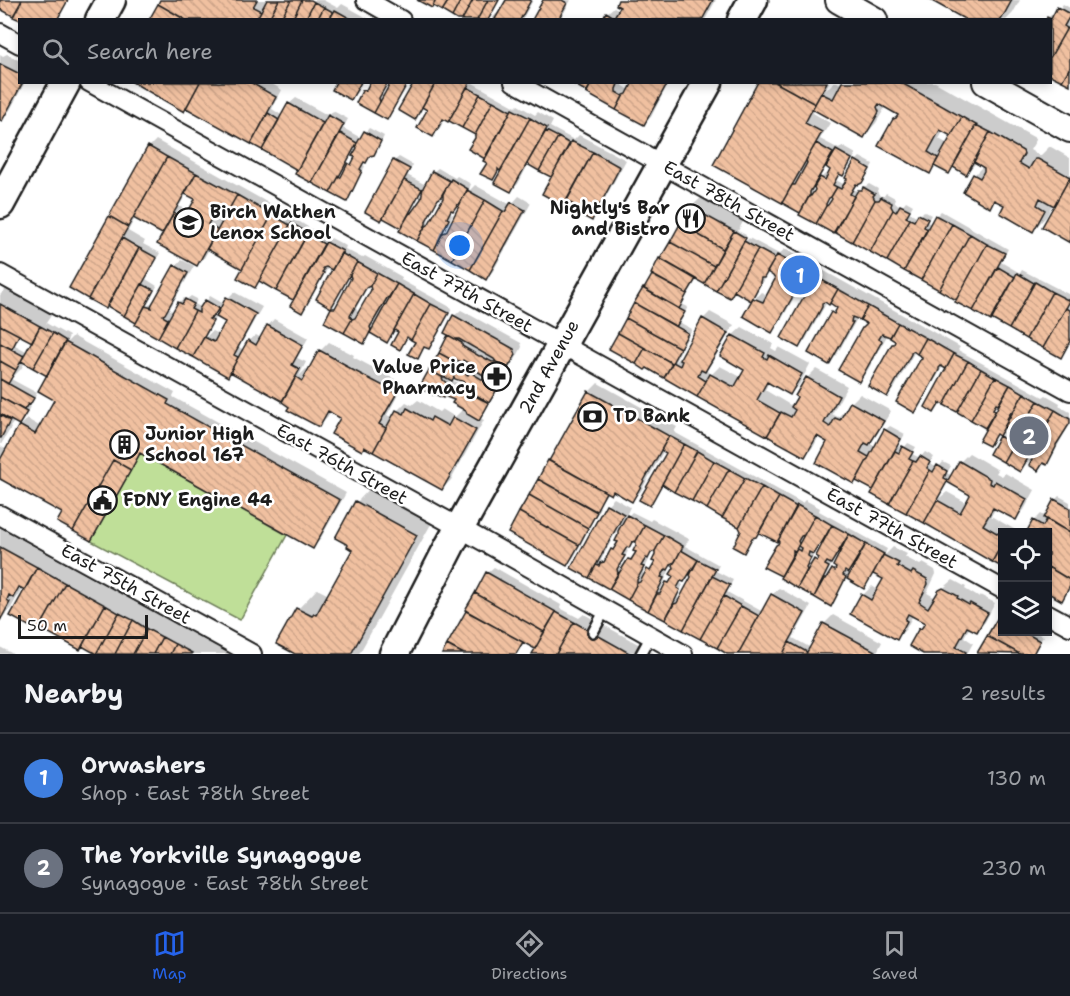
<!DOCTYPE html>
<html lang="en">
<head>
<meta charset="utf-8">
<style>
  body { margin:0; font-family:"Shantell Sans",sans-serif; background:#242831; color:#f1f3f6 }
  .controls { position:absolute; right:18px; bottom:18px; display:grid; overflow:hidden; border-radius:0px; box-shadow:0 3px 9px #0003 }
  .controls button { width:54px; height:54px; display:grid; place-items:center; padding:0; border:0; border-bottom:2px solid #363941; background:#171b24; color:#f1f3f6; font:30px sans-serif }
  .scale { position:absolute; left:18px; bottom:15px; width:130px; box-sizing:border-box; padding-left:6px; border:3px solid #1c1c1c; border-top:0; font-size:16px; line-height:21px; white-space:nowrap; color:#1c1c1c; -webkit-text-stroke:4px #fff; paint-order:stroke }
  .you { position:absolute; left:460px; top:246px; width:21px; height:21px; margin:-15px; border:4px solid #fff; border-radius:50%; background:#1a73e8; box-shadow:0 0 0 9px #1a73e833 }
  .badge { display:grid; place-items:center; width:39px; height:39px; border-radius:50%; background:#2563eb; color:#fff; font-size:20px; font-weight:700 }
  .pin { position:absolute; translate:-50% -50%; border:3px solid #fff; box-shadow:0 2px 6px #0006 }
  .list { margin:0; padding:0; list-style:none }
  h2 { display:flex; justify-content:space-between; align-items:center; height:78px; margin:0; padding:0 24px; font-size:26px }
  h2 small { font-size:20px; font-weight:400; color:#9ea1a6 }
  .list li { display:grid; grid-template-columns:39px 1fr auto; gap:18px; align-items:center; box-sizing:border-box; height:90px; padding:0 24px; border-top:2px solid #363941 }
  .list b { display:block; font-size:22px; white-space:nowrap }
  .list p { margin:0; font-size:20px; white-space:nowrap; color:#9ea1a6 }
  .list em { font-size:20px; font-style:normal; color:#9ea1a6 }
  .icon { flex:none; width:33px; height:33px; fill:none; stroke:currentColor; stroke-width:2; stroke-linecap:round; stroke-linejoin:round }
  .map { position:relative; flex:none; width:1070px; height:654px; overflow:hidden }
  .search { position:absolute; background:#171b24; box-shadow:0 3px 9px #0003; left:18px; right:18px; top:18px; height:66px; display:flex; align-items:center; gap:15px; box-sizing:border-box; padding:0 21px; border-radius:0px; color:#9ea1a6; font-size:22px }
  .sheet { height:258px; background:#171b24 }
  nav { display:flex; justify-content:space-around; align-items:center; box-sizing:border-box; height:84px; border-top:2px solid #363941; background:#171b24; font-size:16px; color:#9ea1a6 }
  nav a { display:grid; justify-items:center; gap:3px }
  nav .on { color:#2563eb }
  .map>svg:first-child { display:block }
  .pitch { fill:#bfdf98; stroke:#6e7e5a; stroke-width:1.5 }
  .shadow { fill:#0003; fill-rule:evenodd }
  .building { fill:url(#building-back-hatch); stroke:#1c1c1c; stroke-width:1.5 }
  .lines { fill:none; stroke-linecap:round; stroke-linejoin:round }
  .lane-casing { stroke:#1c1c1c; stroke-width:14 }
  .street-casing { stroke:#1c1c1c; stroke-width:22 }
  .secondary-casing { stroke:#1c1c1c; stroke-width:30 }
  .primary-casing { stroke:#1c1c1c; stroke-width:33 }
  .lane { stroke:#fff; stroke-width:9 }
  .street { stroke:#fff; stroke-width:18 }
  .secondary { stroke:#fff; stroke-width:26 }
  .primary { stroke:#fff; stroke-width:28 }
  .labels { text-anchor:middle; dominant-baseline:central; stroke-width:5; stroke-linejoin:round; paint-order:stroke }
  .street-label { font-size:18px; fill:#1c1c1c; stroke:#fff }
  .poi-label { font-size:18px; font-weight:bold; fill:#1c1c1c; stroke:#fff; text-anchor:start }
</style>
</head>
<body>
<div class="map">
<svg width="1070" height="654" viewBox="0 0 1070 654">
  <defs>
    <pattern id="building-back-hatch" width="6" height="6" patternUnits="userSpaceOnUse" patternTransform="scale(1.5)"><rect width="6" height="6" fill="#f0c0a0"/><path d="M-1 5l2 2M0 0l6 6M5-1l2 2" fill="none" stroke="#cda489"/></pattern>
  </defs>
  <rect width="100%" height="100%" fill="#fff"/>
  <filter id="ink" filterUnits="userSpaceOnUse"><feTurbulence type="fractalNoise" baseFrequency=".0167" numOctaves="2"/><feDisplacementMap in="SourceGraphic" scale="12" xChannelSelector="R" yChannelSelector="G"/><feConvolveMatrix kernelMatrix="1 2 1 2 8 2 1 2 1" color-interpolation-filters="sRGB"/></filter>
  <g filter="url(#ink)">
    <path class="pitch" d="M 140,453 L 287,535 L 240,620 L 91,541 Z"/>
    <path class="shadow" d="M 161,0 L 266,0 L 268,1 L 268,0 L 323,0 L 338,8 L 342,4 L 371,20 L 151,20 Z
      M 507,0 L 533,0 L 522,20 L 491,20 L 496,14 L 499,15 Z
      M 545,0 L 571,0 L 560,20 L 534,20 Z
      M 620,0 L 716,0 L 705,20 L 604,20 L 607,13 L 614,7 L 620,10 L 622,6 Z
      M 933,0 L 1020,0 L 1013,13 L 1006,20 L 969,20 Z
      M 1063,4 L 1070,8 L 1070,17 L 1067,22 L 1070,23 L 1070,84 L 1050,20 L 1048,18 L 1053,13 L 1055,15 Z
      M 0,54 L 3,56 L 7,54 L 20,61 L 20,82 L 25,82 L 10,110 L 0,120 Z
      M 135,82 L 269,82 L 282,90 L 272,109 L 283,116 L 289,104 L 296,98 L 329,116 L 333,111 L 348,119 L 343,128 L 361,138 L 369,128 L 384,136 L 378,149 L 365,161 L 363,165 L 365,166 L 351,196 L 347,200 L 297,173 L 302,163 L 297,168 L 186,107 ZM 357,144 L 358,149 L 355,160 L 354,160 L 350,164 L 344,174 L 340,176 Z
      M 338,82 L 362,82 L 358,91 L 351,98 Z
      M 372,82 L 388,82 L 383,92 L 384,98 L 393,82 L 408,82 L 391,114 L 387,118 L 358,102 L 363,92 Z
      M 415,82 L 471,82 L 516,107 L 518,105 L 535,115 L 538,112 L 553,121 L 550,127 L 574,140 L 579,135 L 626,160 L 600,207 L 594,214 L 555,171 L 551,175 L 529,163 L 518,184 L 511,190 L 505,164 L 492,179 L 489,163 L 476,138 L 476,134 L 449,119 L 445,118 L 440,128 L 433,135 L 429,109 L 423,106 L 415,118 Z
      M 573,82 L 622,82 L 622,85 L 630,90 L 634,82 L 669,82 L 651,117 L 644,123 Z
      M 760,82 L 829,82 L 825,91 L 834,82 L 837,82 L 842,85 L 844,82 L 935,82 L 1035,138 L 1036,140 L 1030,150 L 1040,156 L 1049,147 L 1051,147 L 1070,158 L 1070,241 L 1056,205 L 1053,203 L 1046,217 L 1033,230 L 1006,205 L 996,199 L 990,206 L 974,175 L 983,166 L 977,162 L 966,173 L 954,166 L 949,172 L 937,165 L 929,172 L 900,114 L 886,106 L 876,123 L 864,136 L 815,109 L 813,113 L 830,123 L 820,139 L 839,149 L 842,146 L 856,154 L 847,170 L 842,175 L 840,173 L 836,180 L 845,185 L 856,161 L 860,157 L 873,164 L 866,177 L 861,182 L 857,183 L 853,189 L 858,192 L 864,186 L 866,186 L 869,184 L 878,189 L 877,191 L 880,196 L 884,196 L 886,193 L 895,198 L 894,201 L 901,207 L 906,201 L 913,205 L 909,212 L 918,217 L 924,211 L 931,215 L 927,222 L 932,225 L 936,216 L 941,211 L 1008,249 L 1001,262 L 1020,273 L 1022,270 L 1070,295 L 1070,342 L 1065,352 L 1060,356 L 992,318 L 990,319 L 957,301 L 958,299 L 835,231 L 816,222 L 783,202 ZM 944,130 L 953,136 L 948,144 L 939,139 ZM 825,165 L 832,169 L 829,176 L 825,174 L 817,182 ZM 814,182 L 816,190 L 812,197 ZM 832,195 L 833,200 L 829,206 L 825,208 L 824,203 L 828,196 Z
      M 156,140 L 295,218 L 295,219 L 329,240 L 331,238 L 346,246 L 345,249 L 362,258 L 365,256 L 402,277 L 401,280 L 452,308 L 433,343 L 429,347 L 426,346 L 417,357 L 417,341 L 409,336 L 400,348 L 400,332 L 395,329 L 387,341 L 372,333 L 363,342 L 333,309 L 339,302 L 353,278 L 351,274 L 333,307 L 318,299 L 334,269 L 329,266 L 306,307 L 302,311 L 295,300 L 260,280 L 255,286 L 244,268 L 209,249 L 204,258 L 197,265 L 164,234 L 135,218 L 128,231 L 145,241 L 143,244 L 160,253 L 146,279 L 157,286 L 146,308 L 153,301 L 155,301 L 175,266 L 182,260 L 194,266 L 170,308 L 170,310 L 174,312 L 179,302 L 184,298 L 186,300 L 191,296 L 197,299 L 195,304 L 202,308 L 210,296 L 224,304 L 228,298 L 234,292 L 262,307 L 239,347 L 244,350 L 249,341 L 256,335 L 261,338 L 268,326 L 274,319 L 308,338 L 297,358 L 306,362 L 299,376 L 306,369 L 309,371 L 320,351 L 329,342 L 354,355 L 353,357 L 404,384 L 387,415 L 393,418 L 397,411 L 406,402 L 412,405 L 418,400 L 439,412 L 442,409 L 455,417 L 464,408 L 456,400 L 446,393 L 435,392 L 454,316 L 461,310 L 521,343 L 522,347 L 515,360 L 507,368 L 504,375 L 507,372 L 483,415 L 480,418 L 484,420 L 451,480 L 442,489 L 365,446 L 342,417 L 331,411 L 328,416 L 319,425 L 291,406 L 286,395 L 282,400 L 231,371 L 227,375 L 137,324 L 138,322 L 107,305 L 105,307 L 71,288 L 149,147 ZM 187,193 L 197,198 L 189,212 L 179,206 ZM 218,210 L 227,216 L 223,223 L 214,217 ZM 370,283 L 372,290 L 359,315 L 356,308 ZM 223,305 L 227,322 L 220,335 L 212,331 L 205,338 L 216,316 L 213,315 ZM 464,359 L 475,365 L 472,370 L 461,364 L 463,362 L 461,361 ZM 455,375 L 466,382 L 463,387 L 451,379 Z
      M 399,157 L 413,165 L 407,175 L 426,185 L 433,172 L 438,168 L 455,178 L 457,176 L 471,184 L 468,192 L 475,185 L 511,205 L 519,196 L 531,203 L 493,271 L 486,278 L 401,231 L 403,227 L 384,217 L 381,219 L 394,161 ZM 424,187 L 423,200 L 415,210 L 411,211 ZM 444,192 L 445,198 L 431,222 L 428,224 L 429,215 L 439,197 ZM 465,195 L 449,229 L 442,236 L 453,214 L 450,213 L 452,209 L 453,210 Z
      M 704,195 L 745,218 L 738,231 L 746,235 L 742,245 L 749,238 L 779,254 L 785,249 L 960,347 L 958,350 L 1043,397 L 1046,395 L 1060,403 L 1059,406 L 1070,412 L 1070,423 L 1051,458 L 1046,463 L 1044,461 L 1038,469 L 1035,457 L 1032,454 L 1027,463 L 1020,470 L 991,454 L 1002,436 L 1015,443 L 1023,428 L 1018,433 L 1006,426 L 999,434 L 997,433 L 989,444 L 987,428 L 941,402 L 934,411 L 951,364 L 943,366 L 921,404 L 915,411 L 921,361 L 924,356 L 915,351 L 894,389 L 887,395 L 897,341 L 888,334 L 866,373 L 859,380 L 868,324 L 858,317 L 836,356 L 829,363 L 810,352 L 832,313 L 838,307 L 830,301 L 827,302 L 806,339 L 799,346 L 808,294 L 800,287 L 779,324 L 772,331 L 754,299 L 761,292 L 768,295 L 777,279 L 768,271 L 763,277 L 764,279 L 755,295 L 751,299 L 735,290 L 730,296 L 697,278 L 682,304 L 688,307 L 679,322 L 692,329 L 674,363 L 680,356 L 682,357 L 703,319 L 710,312 L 734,325 L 711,364 L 705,370 L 712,374 L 720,366 L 741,377 L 746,369 L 722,356 L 733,335 L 742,327 L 773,344 L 771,348 L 776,351 L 779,347 L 810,364 L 799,385 L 790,394 L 769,382 L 765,390 L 790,405 L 791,404 L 794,405 L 807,378 L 816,369 L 847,386 L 832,414 L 838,417 L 845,410 L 847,410 L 851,403 L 860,394 L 891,411 L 877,434 L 868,443 L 876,447 L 885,430 L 890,426 L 905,434 L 898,446 L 903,449 L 908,443 L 916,447 L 912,454 L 920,458 L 925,452 L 934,457 L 930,464 L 938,468 L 943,462 L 951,466 L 947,473 L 952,476 L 960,462 L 969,453 L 998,470 L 996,473 L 1002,476 L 1005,473 L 1035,490 L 1024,510 L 1015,519 L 996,508 L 991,516 L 1019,532 L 1002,532 L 1002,566 L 873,493 L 875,489 L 856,479 L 829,442 L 819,436 L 814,446 L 805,455 L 700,396 L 702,390 L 697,395 L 647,367 L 648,285 L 691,207 ZM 995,402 L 1000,405 L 996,412 L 991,410 ZM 1010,410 L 1016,410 L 1008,424 L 1005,419 ZM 948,481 L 972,494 L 967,503 L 947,492 L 937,500 Z
      M 7,288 L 52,314 L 46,323 L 69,336 L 66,343 L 73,336 L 175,393 L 173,397 L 346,493 L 319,541 L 313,547 L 142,452 L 97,532 L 91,539 L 64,512 L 0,477 L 0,446 L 7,450 L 20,426 L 27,419 L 41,427 L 56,399 L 49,375 L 25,362 L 21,369 L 11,379 L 37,393 L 34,399 L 27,405 L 30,407 L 23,419 L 19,423 L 15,421 L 10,427 L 11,428 L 0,446 L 0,295 ZM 21,334 L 37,336 L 28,352 L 15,345 Z
      M 598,383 L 677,427 L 674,432 L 802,503 L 805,500 L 820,508 L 819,511 L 887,549 L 884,556 L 893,547 L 907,554 L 905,557 L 920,565 L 923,563 L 935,570 L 936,574 L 927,593 L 936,598 L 940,591 L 953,580 L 966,587 L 965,589 L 978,597 L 980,595 L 995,603 L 985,622 L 977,630 L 970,627 L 964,637 L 973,643 L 967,654 L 926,654 L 911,646 L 921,629 L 927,622 L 913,615 L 906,629 L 897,638 L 852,613 L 863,595 L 872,586 L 878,590 L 885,579 L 874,573 L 868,582 L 864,587 L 847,577 L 835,601 L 831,605 L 782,578 L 785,570 L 780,575 L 781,541 L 778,539 L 776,541 L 760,531 L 754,536 L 748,547 L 743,551 L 743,532 L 740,526 L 663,483 L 654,500 L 649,504 L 668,452 L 664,450 L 641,491 L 632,500 L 614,490 L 608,492 L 598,506 L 600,507 L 574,557 L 567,564 L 510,532 L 589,392 ZM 824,537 L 826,538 L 819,556 L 812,566 L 809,563 L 815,553 L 813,552 L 817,548 ZM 838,551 L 840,556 L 836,566 L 828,579 L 825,578 L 832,563 L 831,562 ZM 856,563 L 851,573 L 848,572 Z
      M 376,482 L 436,515 L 359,654 L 298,654 L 278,643 L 298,609 L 317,589 L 329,595 L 354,549 L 357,502 Z
      M 1059,496 L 1070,502 L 1070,587 L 1062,599 L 1048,591 L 1048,532 L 1033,532 L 1029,530 L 1034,521 L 1041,514 L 1046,517 L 1055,500 Z
      M 614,498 L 630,507 L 624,520 L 632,512 L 650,521 L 652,519 L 689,539 L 685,546 L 719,565 L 716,571 L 733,580 L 727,592 L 763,612 L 772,595 L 779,588 L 811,606 L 793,638 L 811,648 L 824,624 L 833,615 L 882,642 L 876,654 L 730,654 L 573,567 L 607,505 ZM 618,528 L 620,542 L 603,562 L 601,560 ZM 637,539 L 638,551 L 629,560 L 623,571 L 621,564 L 628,551 L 626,550 L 628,546 ZM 656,549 L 657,562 L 649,570 L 644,579 L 643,572 L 649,560 L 646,559 ZM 674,562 L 676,568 L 673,579 L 667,583 L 663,590 L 660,591 L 669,571 L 667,570 ZM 691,572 L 693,577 L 679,602 L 677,596 L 683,585 L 680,583 L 682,580 L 684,581 L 688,576 Z
      M 0,528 L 229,654 L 100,654 L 83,645 L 79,648 L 41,626 L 38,629 L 27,589 L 23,587 L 11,608 L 0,620 Z
      M 494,567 L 561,605 L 560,608 L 579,618 L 584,614 L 656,654 L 534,654 L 537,648 L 524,641 L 517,654 L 444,654 L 487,573 Z
      M 1002,614 L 1002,632 L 1035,632 L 1043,636 L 1034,654 L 979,654 L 999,618 Z
      M 0,647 L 13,654 L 0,654 Z"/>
    <path class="building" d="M 0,0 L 22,0 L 13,16 L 0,9 Z
      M 22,0 L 68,0 L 57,20 L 20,20 L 13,17 Z
      M 160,0 L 257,0 L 253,7 L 261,11 L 256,20 L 186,20 L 158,4 Z
      M 267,0 L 279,0 L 268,20 L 256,20 Z
      M 279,0 L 291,0 L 280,20 L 268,20 Z
      M 291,0 L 302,0 L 292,20 L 280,20 Z
      M 302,0 L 311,0 L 314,2 L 305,20 L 292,20 Z
      M 417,0 L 436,0 L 432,8 Z
      M 436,0 L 449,0 L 442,11 L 433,6 Z
      M 449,0 L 461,0 L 452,17 L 442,11 Z
      M 461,0 L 473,0 L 462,20 L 457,20 L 452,17 Z
      M 473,0 L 488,0 L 477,20 L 462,20 Z
      M 488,0 L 499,0 L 488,20 L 477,20 Z
      M 506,0 L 531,0 L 520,20 L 497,20 L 495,19 Z
      M 543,0 L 562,0 L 567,3 L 558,20 L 532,20 Z
      M 618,0 L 713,0 L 702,20 L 619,20 L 614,17 L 620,7 L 616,5 Z
      M 930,0 L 1012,0 L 1001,20 L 966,20 Z
      M 314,2 L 324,7 L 317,20 L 305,20 Z
      M 158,4 L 186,20 L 149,20 Z
      M 324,7 L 333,12 L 329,20 L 317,20 Z
      M 1057,7 L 1070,14 L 1070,16 L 1064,26 L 1067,28 L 1050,58 L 1050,20 L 1046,20 L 1047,17 L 1051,19 Z
      M 335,10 L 353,20 L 329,20 Z
      M 606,12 L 614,17 L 619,20 L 602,20 Z
      M 1067,28 L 1070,29 L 1070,67 L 1062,81 L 1050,75 L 1050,58 Z
      M 0,64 L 20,74 L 20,82 L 23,82 L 2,121 L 0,120 Z
      M 1070,67 L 1070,85 L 1062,81 Z
      M 132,82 L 200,82 L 184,112 Z
      M 200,82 L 250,82 L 276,97 L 251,144 L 186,108 Z
      M 336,82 L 361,82 L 351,100 L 332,90 Z
      M 370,82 L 388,82 L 379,98 L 380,102 L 374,113 L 356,103 L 362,91 L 366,90 Z
      M 391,82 L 408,82 L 387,120 L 374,113 Z
      M 414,82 L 436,82 L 415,120 L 398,110 Z
      M 436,82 L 466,82 L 469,84 L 448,122 L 443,119 L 433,137 L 417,128 L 427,110 L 422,107 Z
      M 570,82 L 592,82 L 587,92 Z
      M 592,82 L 619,82 L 616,89 L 616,92 L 623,96 L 616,110 L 586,93 Z
      M 633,82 L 668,82 L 644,125 L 616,110 L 624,95 L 627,94 Z
      M 758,82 L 775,82 L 815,104 L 805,123 L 822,132 L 782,203 L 713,165 Z
      M 775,82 L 827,82 L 815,104 Z
      M 842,82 L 900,82 L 962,117 L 951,136 L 940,130 L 928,152 L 938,158 L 930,174 L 878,146 L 893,119 L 896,118 L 898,115 L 879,104 L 877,107 L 879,112 L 864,138 L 812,109 L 821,93 L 833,99 Z
      M 467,87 L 480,94 L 462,128 L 449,121 Z
      M 480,94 L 493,101 L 475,135 L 462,128 Z
      M 493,101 L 511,111 L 485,159 L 468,149 L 475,138 L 475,135 Z
      M 288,103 L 323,123 L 297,170 L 262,150 Z
      M 512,109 L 530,118 L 500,171 L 498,169 L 498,171 L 493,180 L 480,174 L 487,163 L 483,161 Z
      M 268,113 L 279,120 L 262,150 L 251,144 Z
      M 328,115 L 344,124 L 312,183 L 295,174 Z
      M 962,117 L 976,125 L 949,174 L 934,166 Z
      M 530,118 L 547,128 L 511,192 L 494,183 Z
      M 976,125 L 990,132 L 966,175 L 953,167 Z
      M 364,131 L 381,141 L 374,155 L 370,156 L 366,163 L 364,162 L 360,169 L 362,171 L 347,202 L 330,193 L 338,178 L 341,177 L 348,163 L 351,165 L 355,157 L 352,156 L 357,148 L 356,145 Z
      M 546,131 L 558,137 L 539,171 L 527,164 Z
      M 990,132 L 1023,151 L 1024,154 L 1019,163 L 1029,169 L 1035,159 L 1038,159 L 1070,177 L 1054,206 L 1040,198 L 1037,205 L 1045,210 L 1033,232 L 1000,213 L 1004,205 L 994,200 L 990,208 L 963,192 L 973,174 L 980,178 L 984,171 L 984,168 L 974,162 Z
      M 340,133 L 357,143 L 330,193 L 312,183 Z
      M 558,137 L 570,144 L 551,177 L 539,171 Z
      M 571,141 L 593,152 L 564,206 L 542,194 Z
      M 816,143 L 833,153 L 810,192 L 810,195 L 800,213 L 782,203 L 792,185 L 795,185 L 807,163 L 806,160 Z
      M 148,146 L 167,157 L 128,227 L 109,216 Z
      M 836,150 L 852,159 L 843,176 L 839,174 L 833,185 L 837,187 L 831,197 L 829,198 L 826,204 L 826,206 L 816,224 L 799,215 L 809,196 L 811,196 L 815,190 L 814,187 L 820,177 L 825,180 L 830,170 L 826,167 Z
      M 593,152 L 620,167 L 594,216 L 566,201 Z
      M 167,157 L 196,173 L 162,234 L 133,218 Z
      M 393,160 L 410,169 L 381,221 L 365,212 Z
      M 855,160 L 870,169 L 862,183 L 858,185 L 856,184 L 850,194 L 854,196 L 834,234 L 816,224 L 826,206 L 828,205 L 832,199 L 831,197 L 837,187 L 841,189 L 847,179 L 845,178 Z
      M 432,171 L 450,181 L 440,198 L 438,199 L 426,221 L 426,224 L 417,241 L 399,231 L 409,214 L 411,213 L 421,199 L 423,188 Z
      M 196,173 L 237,195 L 225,216 L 216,211 L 208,224 L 217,230 L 197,266 L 157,244 L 174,213 L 184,219 L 195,199 L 185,194 Z
      M 1070,177 L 1070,243 L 1042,227 Z
      M 451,179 L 468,189 L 460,203 L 457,205 L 453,211 L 451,210 L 447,218 L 449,219 L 434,250 L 417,241 L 425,227 L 428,225 L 443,198 L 443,194 Z
      M 404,180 L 422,189 L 401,228 L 383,218 Z
      M 863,187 L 875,194 L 873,196 L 875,200 L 852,242 L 834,232 L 858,190 L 862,190 Z
      M 467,190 L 485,200 L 452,260 L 434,250 L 443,233 L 446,232 Z
      M 237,195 L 272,215 L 242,269 L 207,249 Z
      M 881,197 L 892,203 L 891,206 L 893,210 L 870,252 L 852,242 L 875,200 L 879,200 Z
      M 485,200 L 503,211 L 470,270 L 452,260 Z
      M 566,201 L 594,216 L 592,221 L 564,206 Z
      M 511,202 L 525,210 L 486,280 L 470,270 L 503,211 L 505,212 Z
      M 900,205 L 910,210 L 906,217 L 910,219 L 887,261 L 870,252 L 893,210 L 896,212 Z
      M 690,207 L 734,231 L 723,249 L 680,224 Z
      M 918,214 L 928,219 L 924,227 L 928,229 L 904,271 L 887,261 L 910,219 L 914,221 Z
      M 272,215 L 290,225 L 255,288 L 237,278 Z
      M 935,215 L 952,224 L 921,280 L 904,271 Z
      M 109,216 L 128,227 L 88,299 L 69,288 Z
      M 291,223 L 308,233 L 276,291 L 259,281 Z
      M 680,224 L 723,249 L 714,266 L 670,242 Z
      M 952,224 L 970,234 L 939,290 L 921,280 Z
      M 734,231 L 746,238 L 716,291 L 704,284 Z
      M 307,234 L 324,244 L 293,300 L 276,291 Z
      M 970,234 L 987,244 L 956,300 L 939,290 Z
      M 122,238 L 139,248 L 106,309 L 88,299 Z
      M 744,241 L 758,249 L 730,298 L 716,291 Z
      M 326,242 L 343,251 L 332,270 L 326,267 L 323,268 L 324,270 L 322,272 L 324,273 L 302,313 L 290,306 Z
      M 670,242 L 714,266 L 704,284 L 660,259 Z
      M 987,244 L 1005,253 L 973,311 L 955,302 Z
      M 139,248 L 157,258 L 124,316 L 107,306 Z
      M 758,249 L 775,258 L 764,278 L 761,278 L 760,282 L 760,284 L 751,301 L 734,291 Z
      M 341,253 L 357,262 L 331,308 L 316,299 Z
      M 777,255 L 811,274 L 802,290 L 798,288 L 795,289 L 796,291 L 772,333 L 743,316 L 753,298 L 763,302 L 775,279 L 773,276 L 767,272 Z
      M 659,258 L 696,279 L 687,294 L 651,274 Z
      M 357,262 L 377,273 L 370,286 L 366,288 L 350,316 L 352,319 L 344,333 L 324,322 L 331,308 L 335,308 L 351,278 L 350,275 Z
      M 174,265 L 188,273 L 165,314 L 163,315 L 164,317 L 168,319 L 158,338 L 135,325 L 145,306 L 152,308 L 151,306 Z
      M 998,267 L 1015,277 L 991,321 L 973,311 Z
      M 377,273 L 397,284 L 389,297 L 387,298 L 370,327 L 371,330 L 364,344 L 344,333 L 352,319 L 355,318 L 371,290 L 370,286 Z
      M 1017,273 L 1034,283 L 1009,329 L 991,319 Z
      M 811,274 L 838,289 L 829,305 L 825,302 L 822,303 L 822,307 L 799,348 L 781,338 L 804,296 L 807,295 L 806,292 L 802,290 Z
      M 652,275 L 687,294 L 679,309 L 644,289 Z
      M 1035,282 L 1052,292 L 1026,339 L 1009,329 Z
      M 142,284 L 154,290 L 136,323 L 124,316 Z
      M 397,284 L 414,294 L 387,343 L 370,333 Z
      M 643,288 L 685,312 L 676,327 L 634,303 Z
      M 838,289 L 868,306 L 860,320 L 852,317 L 851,322 L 853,322 L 829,365 L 808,353 L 831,312 L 834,314 L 837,308 L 830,303 Z
      M 1052,292 L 1070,301 L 1043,348 L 1026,339 Z
      M 414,294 L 431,304 L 411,340 L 407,337 L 400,350 L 391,345 L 398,332 L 394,330 Z
      M 226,297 L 256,314 L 234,355 L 238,357 L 228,377 L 193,357 L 204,337 L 214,342 L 225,322 L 216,317 Z
      M 185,299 L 194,304 L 191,309 L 195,311 L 175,348 L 158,338 L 178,302 L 182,304 Z
      M 205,300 L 219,308 L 214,316 L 209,319 L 213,321 L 193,357 L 175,348 L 195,311 L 199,313 L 199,309 Z
      M 634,303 L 688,333 L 680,348 L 626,318 Z
      M 0,304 L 40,326 L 32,342 L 0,325 Z
      M 431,304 L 449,313 L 429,349 L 424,347 L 418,359 L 408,354 L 415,342 L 411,340 Z
      M 868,306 L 898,323 L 890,337 L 882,334 L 879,339 L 882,341 L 859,382 L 838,370 L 862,328 L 863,328 L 867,324 L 860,320 Z
      M 1066,308 L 1070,310 L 1070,341 L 1061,358 L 1043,348 Z
      M 453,315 L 514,349 L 516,355 L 508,368 L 496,362 L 494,359 L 459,339 L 455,339 L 444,333 Z
      M 626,318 L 680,348 L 672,363 L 618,333 Z
      M 702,318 L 728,333 L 705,372 L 701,370 L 698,376 L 706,381 L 697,397 L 664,378 L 673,362 L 680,366 L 682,361 L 679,360 Z
      M 898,323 L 926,338 L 917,354 L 913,351 L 911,353 L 911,354 L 887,397 L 868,386 L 892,344 L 894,344 L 895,341 L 890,338 Z
      M 0,325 L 19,335 L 12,349 L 0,343 Z
      M 267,325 L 303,345 L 292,365 L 300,369 L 282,401 L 230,372 L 248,340 L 256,345 Z
      M 40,326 L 53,333 L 33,368 L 21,361 Z
      M 53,333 L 66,341 L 47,376 L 33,368 Z
      M 618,333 L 645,348 L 636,364 L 609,349 Z
      M 448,335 L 462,343 L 462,346 L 479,356 L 481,356 L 492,362 L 496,362 L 508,368 L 499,386 L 486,379 L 485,376 L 472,368 L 473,366 L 463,360 L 462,363 L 455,359 L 452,360 L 439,353 Z
      M 732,335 L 765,353 L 763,357 L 767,359 L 769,355 L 802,374 L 790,395 L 767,382 L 757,400 L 780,413 L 767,436 L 697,397 L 710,374 L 734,387 L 735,386 L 744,370 L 720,356 Z
      M 926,338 L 954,354 L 946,369 L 941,366 L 939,368 L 939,370 L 915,413 L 896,402 L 920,360 L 922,359 L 922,357 L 917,354 Z
      M 65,342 L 169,400 L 167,404 L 340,500 L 313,549 L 140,453 L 131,470 L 113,460 L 73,531 L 57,522 L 62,513 L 0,479 L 0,460 L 19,425 L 35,434 L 54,400 L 38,391 Z
      M 0,343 L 24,356 L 16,370 L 0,361 Z
      M 645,348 L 672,363 L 664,378 L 647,368 L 645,370 L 636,364 Z
      M 319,350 L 346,365 L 345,366 L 397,393 L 379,424 L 386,428 L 373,452 L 364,447 L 362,451 L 331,434 L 340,418 L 328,411 L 319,427 L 287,410 L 289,407 L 282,402 L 296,377 L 302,381 Z
      M 439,353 L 452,360 L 453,363 L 460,367 L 458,369 L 468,375 L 470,372 L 483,380 L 486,379 L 499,386 L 489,403 L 462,386 L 464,382 L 455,379 L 454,377 L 452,381 L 445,377 L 442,377 L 429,370 Z
      M 954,354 L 968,361 L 944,405 L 940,403 L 934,413 L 925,407 Z
      M 0,361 L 16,370 L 8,384 L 0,379 Z
      M 968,361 L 981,369 L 957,412 L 944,405 Z
      M 981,369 L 995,377 L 971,420 L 957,412 Z
      M 429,370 L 442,377 L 443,380 L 449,385 L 459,391 L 462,390 L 473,397 L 477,397 L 489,403 L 479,421 L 467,414 L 466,411 L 452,403 L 454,400 L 446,397 L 445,395 L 443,398 L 435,394 L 433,395 L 419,388 Z
      M 806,377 L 839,396 L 824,423 L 830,427 L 835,418 L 840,420 L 850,402 L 884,421 L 869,445 L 865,443 L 860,452 L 869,457 L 854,484 L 816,463 L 827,442 L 817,436 L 805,457 L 767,436 L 781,412 L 791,417 L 795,410 L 791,407 L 797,397 L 795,396 Z
      M 995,377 L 1010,385 L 998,405 L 996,404 L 993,409 L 996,410 L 985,428 L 971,420 Z
      M 0,379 L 34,398 L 30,405 L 28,404 L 24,410 L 0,397 Z
      M 1010,385 L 1024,393 L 1013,412 L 1011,412 L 1007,419 L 1008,421 L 999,436 L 996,434 L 989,446 L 979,441 Z
      M 588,391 L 669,436 L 632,502 L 613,491 L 611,495 L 549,461 Z
      M 1024,393 L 1038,401 L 1018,435 L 1004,427 Z
      M 0,397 L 27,412 L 19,425 L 0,414 Z
      M 1038,401 L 1055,410 L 1020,472 L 1003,462 Z
      M 407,408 L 430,421 L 432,417 L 448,426 L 453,417 L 476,430 L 442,490 L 373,452 L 396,410 L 404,414 Z
      M 1055,410 L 1070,419 L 1070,423 L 1056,445 L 1056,447 L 1047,465 L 1043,463 L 1038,471 L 1029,465 L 1033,457 L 1029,455 L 1039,438 L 1041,437 Z
      M 0,415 L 10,421 L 1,438 L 0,438 Z
      M 884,429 L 901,439 L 873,490 L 856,481 Z
      M 669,436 L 684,444 L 650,506 L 639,500 L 666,453 L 661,450 Z
      M 999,436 L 1013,444 L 1003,462 L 989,454 Z
      M 684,444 L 697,451 L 674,492 L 662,484 Z
      M 902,446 L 913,452 L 909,459 L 913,461 L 889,504 L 871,494 L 895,451 L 899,453 Z
      M 697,451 L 714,461 L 692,501 L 674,492 Z
      M 920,456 L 930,462 L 927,468 L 930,470 L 906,513 L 889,504 L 913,461 L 916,462 Z
      M 113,460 L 131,470 L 91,541 L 73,531 Z
      M 548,460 L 606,492 L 596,511 L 538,479 Z
      M 714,461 L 729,469 L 707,509 L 692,501 Z
      M 959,461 L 990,479 L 989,483 L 993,485 L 995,481 L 1027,499 L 1016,520 L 993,508 L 983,525 L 1002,536 L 1002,544 L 992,562 L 924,523 L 937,500 L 960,513 L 970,495 L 947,482 Z
      M 937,465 L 947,471 L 944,478 L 948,480 L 924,523 L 906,513 L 930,470 L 933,472 Z
      M 729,469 L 745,478 L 722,518 L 707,509 Z
      M 745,478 L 762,487 L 739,527 L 722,518 Z
      M 538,479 L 597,512 L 588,528 L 529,495 Z
      M 762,487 L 779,497 L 756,537 L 752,538 L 744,553 L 733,547 L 741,531 L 739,527 Z
      M 529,495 L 588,528 L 579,545 L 519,512 Z
      M 779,497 L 797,507 L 777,542 L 759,533 Z
      M 1054,499 L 1070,508 L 1070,533 L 1044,518 Z
      M 355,501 L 417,535 L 416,537 L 351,654 L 295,654 L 276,644 L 296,608 L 312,616 L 314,614 L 316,615 L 352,550 L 347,547 L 348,545 L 335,538 Z
      M 606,504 L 624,514 L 589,578 L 571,568 Z
      M 797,505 L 815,515 L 804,535 L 801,536 L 798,541 L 799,544 L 795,551 L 793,550 L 793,554 L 781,576 L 763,567 L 776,545 L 778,544 L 779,542 L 778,541 Z
      M 519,512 L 579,545 L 567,566 L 508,533 Z
      M 627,515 L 645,525 L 636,541 L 632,542 L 629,548 L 627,547 L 622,555 L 625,556 L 617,569 L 618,573 L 609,589 L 589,578 L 596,565 L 599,566 L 600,563 L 604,562 L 611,549 L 613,550 L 618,542 L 615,541 L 618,535 L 618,531 Z
      M 815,515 L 832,525 L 821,544 L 819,545 L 813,554 L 809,552 L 808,556 L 811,558 L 806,568 L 807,570 L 797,588 L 780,578 L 797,549 L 800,551 L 801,548 L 798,546 Z
      M 1047,519 L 1070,533 L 1070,580 L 1048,567 L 1048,532 L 1030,532 L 1027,531 L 1033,520 L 1043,526 Z
      M 645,525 L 664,535 L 655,551 L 651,553 L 648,559 L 646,558 L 641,566 L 644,567 L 637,580 L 637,583 L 628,600 L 609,589 L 628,559 L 631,560 L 636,552 L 633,551 L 636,545 L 636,541 Z
      M 832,525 L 849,534 L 831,564 L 827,562 L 825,565 L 829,567 L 814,597 L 797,588 L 814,559 L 817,561 L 819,558 L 816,556 Z
      M 849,534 L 866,544 L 848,573 L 845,571 L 843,575 L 846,577 L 831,607 L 814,597 L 824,579 L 826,579 L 832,569 L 835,571 L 836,568 L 833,566 Z
      M 664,535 L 683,546 L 675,562 L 672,563 L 668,570 L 666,569 L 661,577 L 664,578 L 648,611 L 628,600 L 637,583 L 640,582 L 647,569 L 650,571 L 655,562 L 652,561 L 655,555 L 655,551 Z
      M 866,544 L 884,554 L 864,589 L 847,579 Z
      M 1002,544 L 1002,567 L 992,562 Z
      M 0,547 L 37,567 L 25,590 L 19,587 L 13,598 L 9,595 L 7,600 L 10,602 L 0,621 Z
      M 681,550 L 698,560 L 684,582 L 681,581 L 677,588 L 680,590 L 665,620 L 648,611 L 657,594 L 660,594 L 666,582 L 669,583 L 673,576 L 670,574 L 674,568 L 673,565 Z
      M 883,555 L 899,563 L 897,566 L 911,574 L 913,571 L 927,579 L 928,584 L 919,602 L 928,608 L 939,590 L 943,588 L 958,596 L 957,598 L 969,605 L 970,603 L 988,613 L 977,632 L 967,627 L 956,647 L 966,652 L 965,654 L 923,654 L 909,646 L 919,628 L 921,629 L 925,623 L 908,614 L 905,620 L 907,621 L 897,640 L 850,614 L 861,594 L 871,600 L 883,579 L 873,574 Z
      M 698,560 L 716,569 L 683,630 L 665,620 L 674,604 L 677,603 L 691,577 L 690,575 Z
      M 37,567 L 65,583 L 38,631 L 10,616 Z
      M 1048,567 L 1070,580 L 1070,586 L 1062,601 L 1048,593 Z
      M 486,572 L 556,612 L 544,632 L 475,593 Z
      M 712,576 L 730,585 L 700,639 L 683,630 Z
      M 65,583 L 105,605 L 80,650 L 40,628 Z
      M 475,593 L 544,632 L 535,649 L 465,610 Z
      M 771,594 L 805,613 L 789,642 L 783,654 L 738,654 Z
      M 724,596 L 741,606 L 717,648 L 700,639 Z
      M 105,605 L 119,613 L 96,654 L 82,646 Z
      M 741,606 L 759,616 L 738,654 L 727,654 L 717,648 Z
      M 466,611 L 523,642 L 516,654 L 464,654 L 447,645 Z
      M 556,612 L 574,622 L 556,654 L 532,654 Z
      M 119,613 L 133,620 L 115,654 L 96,654 Z
      M 998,617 L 1002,620 L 1002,632 L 1024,632 L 1040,641 L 1033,654 L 1020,654 L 987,636 Z
      M 133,620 L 147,629 L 133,654 L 115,654 Z
      M 574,622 L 631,654 L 556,654 Z
      M 823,623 L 875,651 L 873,654 L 806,654 Z
      M 147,629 L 162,637 L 153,654 L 133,654 Z
      M 987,636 L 1020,654 L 977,653 Z
      M 162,637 L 175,644 L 170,654 L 153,654 Z
      M 789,642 L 807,652 L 806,654 L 783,654 Z
      M 175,644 L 192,653 L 191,654 L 170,654 Z
      M 447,645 L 454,649 L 464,654 L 442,654 Z"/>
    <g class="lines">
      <defs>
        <path id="lane" d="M 593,632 L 605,610
          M 641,654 L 651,636"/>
        <path id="street" d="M 366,0 L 401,20
          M 0,33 L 20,44
          M 89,82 L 1002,589
          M 514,82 L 1070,391
          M 0,274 L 460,528 L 683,654
          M 0,515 L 252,654
          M 1048,614 L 1070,626"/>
        <path id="secondary" d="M 839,0 L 874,20
          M 986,82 L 1070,129"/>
        <path id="primary" d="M 100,20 L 111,0
          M 742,20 L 753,0
          M 0,204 L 66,82
          M 394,654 L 450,545 L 708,82"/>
      </defs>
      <use href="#lane" class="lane-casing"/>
      <use href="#street" class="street-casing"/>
      <use href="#secondary" class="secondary-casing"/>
      <use href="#primary" class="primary-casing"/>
      <use href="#lane" class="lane"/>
      <use href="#street" class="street"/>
      <use href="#secondary" class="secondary"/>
      <use href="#primary" class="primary"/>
    </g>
  </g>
  <defs>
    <symbol id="restaurant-ring" viewBox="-11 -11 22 22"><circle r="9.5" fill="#fff" stroke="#1c1c1c" stroke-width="1.5"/><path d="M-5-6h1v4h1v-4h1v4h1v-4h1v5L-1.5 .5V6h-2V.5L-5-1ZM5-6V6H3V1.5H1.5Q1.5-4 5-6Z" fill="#1c1c1c"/></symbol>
    <symbol id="school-ring" viewBox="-11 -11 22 22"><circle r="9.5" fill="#fff" stroke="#1c1c1c" stroke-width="1.5"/><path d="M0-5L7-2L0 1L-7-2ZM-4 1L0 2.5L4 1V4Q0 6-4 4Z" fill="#1c1c1c"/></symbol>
    <symbol id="pharmacy-ring" viewBox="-11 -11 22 22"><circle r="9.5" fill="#fff" stroke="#1c1c1c" stroke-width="1.5"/><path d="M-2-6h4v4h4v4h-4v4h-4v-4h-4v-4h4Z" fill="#1c1c1c"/></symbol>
    <symbol id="bank-ring" viewBox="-11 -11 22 22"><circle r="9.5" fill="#fff" stroke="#1c1c1c" stroke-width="1.5"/><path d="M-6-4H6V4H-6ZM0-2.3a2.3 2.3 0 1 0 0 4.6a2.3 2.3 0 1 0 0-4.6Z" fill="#1c1c1c"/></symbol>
    <symbol id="building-ring" viewBox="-11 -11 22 22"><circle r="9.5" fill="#fff" stroke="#1c1c1c" stroke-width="1.5"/><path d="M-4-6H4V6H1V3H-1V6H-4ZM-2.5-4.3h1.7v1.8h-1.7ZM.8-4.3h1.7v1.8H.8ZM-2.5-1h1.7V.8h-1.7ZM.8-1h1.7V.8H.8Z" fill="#1c1c1c"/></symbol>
    <symbol id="civic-ring" viewBox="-11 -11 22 22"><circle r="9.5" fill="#fff" stroke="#1c1c1c" stroke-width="1.5"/><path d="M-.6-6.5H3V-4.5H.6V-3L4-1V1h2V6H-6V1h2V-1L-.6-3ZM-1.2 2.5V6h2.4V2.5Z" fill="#1c1c1c"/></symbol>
  </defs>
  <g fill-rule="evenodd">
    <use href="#restaurant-ring" x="674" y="202" width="33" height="33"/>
    <use href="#school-ring" x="172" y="206" width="33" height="33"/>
    <use href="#pharmacy-ring" x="480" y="360" width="33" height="33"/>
    <use href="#bank-ring" x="576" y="400" width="33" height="33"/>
    <use href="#building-ring" x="108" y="428" width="33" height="33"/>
    <use href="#civic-ring" x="86" y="484" width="33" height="33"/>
  </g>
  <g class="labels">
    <g class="street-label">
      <text transform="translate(729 201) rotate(29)">East 78th Street</text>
      <text transform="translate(467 292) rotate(29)">East 77th Street</text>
      <text transform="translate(549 367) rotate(-61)">2nd Avenue</text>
      <text transform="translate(342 464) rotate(29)">East 76th Street</text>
      <text transform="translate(892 528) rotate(29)">East 77th Street</text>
      <text transform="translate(126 584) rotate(29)">East 75th Street</text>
    </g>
    <g class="poi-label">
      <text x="670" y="208" text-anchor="end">Nightly's Bar<tspan x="670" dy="21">and Bistro</tspan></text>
      <text x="210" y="212">Birch Wathen<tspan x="210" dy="21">Lenox School</tspan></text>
      <text x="476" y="367" text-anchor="end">Value Price<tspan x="476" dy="21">Pharmacy</tspan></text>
      <text x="613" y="416">TD Bank</text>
      <text x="145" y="434">Junior High<tspan x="145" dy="21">School 167</tspan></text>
      <text x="123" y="500">FDNY Engine 44</text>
    </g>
  </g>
</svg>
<div class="controls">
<button><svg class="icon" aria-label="locate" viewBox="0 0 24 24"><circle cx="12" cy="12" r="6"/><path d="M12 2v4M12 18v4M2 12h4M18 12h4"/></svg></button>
<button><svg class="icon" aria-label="layers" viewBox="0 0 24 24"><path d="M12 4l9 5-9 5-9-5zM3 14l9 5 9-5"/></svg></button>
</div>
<div class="scale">50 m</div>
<div class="you"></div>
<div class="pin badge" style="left:800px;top:275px;background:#3f7fe0">1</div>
<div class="pin badge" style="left:1029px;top:436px;background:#6b7280">2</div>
<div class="search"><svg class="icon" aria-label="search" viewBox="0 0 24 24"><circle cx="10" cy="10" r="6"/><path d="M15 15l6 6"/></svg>Search here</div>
</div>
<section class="sheet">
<h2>Nearby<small>2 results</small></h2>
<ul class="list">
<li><span class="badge" style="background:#3f7fe0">1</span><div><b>Orwashers</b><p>Shop · East 78th Street</p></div><em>130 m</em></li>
<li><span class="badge" style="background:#6b7280">2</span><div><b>The Yorkville Synagogue</b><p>Synagogue · East 78th Street</p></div><em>230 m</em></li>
</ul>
</section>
<nav>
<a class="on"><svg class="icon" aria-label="map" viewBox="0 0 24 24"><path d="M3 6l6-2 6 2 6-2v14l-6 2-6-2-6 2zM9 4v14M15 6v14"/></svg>Map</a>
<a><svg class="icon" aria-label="directions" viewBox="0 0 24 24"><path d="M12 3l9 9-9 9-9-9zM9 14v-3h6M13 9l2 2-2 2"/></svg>Directions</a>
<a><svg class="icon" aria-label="saved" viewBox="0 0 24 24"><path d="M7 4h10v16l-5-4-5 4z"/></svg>Saved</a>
</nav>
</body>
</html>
